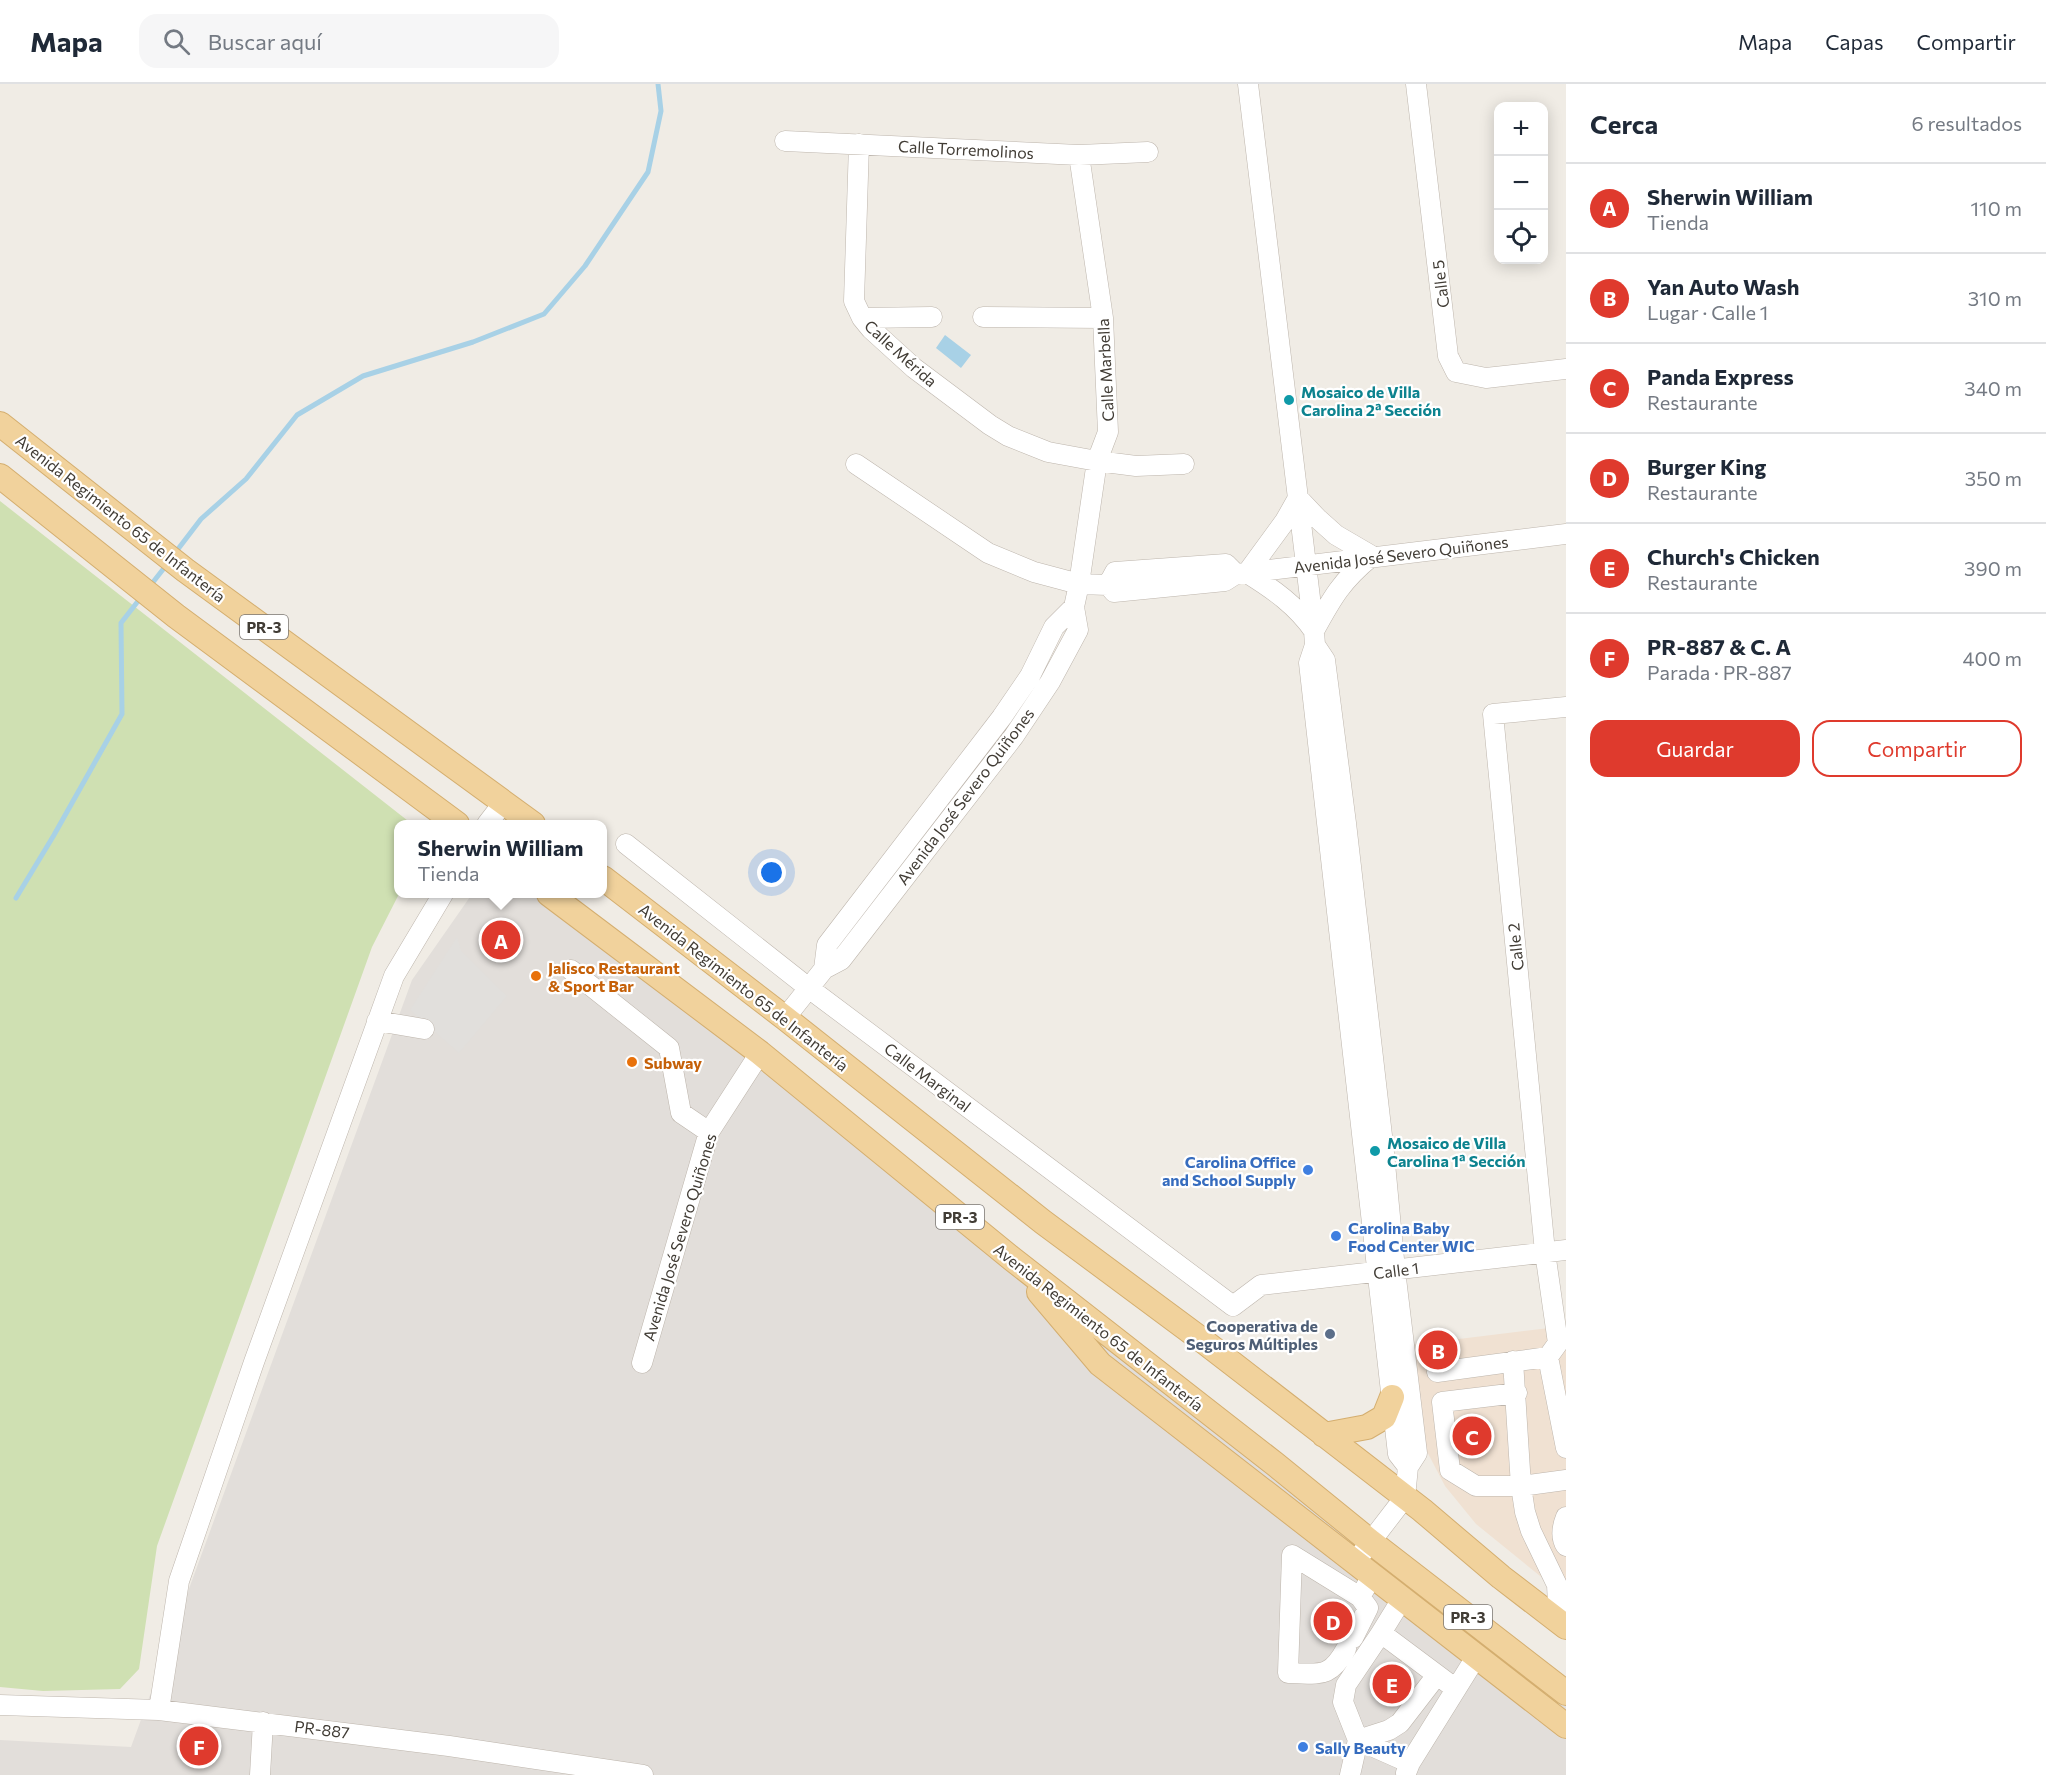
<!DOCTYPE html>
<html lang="es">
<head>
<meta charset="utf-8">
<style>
  body { margin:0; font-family:Commissioner,sans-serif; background:#f6f6f7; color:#1f2937 }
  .controls { position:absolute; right:18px; top:18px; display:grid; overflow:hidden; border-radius:12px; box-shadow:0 3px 15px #0003 }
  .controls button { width:54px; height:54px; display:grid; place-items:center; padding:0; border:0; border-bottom:2px solid #e0e1e3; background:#fff; color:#1f2937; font:30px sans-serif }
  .you { position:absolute; left:772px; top:789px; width:21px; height:21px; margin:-15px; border:4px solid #fff; border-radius:50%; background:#1a73e8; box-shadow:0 0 0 9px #1a73e833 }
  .badge { display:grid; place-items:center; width:39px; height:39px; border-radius:50%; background:#df3a2d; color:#fff; font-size:20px; font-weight:700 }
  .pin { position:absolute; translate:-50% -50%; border:3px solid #fff; box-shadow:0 2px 6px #0006 }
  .popup { position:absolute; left:394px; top:736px; width:213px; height:78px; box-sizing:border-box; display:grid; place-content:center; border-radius:12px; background:#fff; filter:drop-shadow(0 2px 4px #0005); font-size:20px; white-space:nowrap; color:#747a83 }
  .popup b { font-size:22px; color:#1f2937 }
  .popup::after { content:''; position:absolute; left:50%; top:100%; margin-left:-12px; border:12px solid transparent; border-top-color:#fff }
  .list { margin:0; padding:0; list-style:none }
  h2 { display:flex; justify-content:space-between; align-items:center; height:78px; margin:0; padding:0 24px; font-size:26px }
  h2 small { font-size:20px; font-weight:400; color:#747a83 }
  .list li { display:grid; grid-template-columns:39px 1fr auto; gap:18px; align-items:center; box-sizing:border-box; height:90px; padding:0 24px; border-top:2px solid #e0e1e3 }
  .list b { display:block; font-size:22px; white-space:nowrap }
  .list p { margin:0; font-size:20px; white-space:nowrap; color:#747a83 }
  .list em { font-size:20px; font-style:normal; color:#747a83 }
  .actions { display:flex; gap:12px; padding:18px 24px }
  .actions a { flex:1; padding:14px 0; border:2px solid #df3a2d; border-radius:18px; text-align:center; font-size:21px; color:#df3a2d }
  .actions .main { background:#df3a2d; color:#fff }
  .icon { flex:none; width:33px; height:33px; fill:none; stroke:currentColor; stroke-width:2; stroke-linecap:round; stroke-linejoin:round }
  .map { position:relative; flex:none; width:1566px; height:1691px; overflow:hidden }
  header { display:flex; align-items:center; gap:36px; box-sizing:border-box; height:84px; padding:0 30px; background:#fff; border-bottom:2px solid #e0e1e3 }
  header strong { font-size:28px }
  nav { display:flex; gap:33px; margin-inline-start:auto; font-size:21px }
  .search { width:420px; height:54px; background:#f6f6f7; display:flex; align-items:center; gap:15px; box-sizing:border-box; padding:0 21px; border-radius:18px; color:#747a83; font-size:22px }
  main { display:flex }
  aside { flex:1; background:#fff }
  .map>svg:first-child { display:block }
  .commercial { fill:#f0e1d2 }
  .industrial { fill:#e2deda }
  .green { fill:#cfe0b2 }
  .parking { fill:#e1dfdc }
  .water { fill:#a8d1e6 }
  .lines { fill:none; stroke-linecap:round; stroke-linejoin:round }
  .stream { stroke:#a8d1e6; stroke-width:5 }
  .minor-casing { stroke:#bdb5ac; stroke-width:21 }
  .major-casing { stroke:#d4ae6f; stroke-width:26 }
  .minor { stroke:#fff; stroke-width:20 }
  .major { stroke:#f1d29c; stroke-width:24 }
  .culture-dot { fill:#0f9aa8; stroke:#fff; stroke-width:2 }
  .food-dot { fill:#e8710a; stroke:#fff; stroke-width:2 }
  .shop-dot { fill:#3f7fe0; stroke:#fff; stroke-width:2 }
  .service-dot { fill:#5c6f8a; stroke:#fff; stroke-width:2 }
  .labels { text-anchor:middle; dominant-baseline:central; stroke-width:4.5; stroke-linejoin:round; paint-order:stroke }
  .shield { fill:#fff; stroke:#7a7672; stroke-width:1.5 }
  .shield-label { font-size:15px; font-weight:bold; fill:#413c35 }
  .street-label { font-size:16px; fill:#413c35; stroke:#fff }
  .culture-label { font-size:16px; font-weight:bold; fill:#0d838f; stroke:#fff; text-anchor:start }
  .food-label { font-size:16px; font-weight:bold; fill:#c56008; stroke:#fff; text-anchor:start }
  .shop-label { font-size:16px; font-weight:bold; fill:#366cbe; stroke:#fff; text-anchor:start }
  .service-label { font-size:16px; font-weight:bold; fill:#4e5e75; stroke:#fff; text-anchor:end }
</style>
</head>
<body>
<header>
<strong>Mapa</strong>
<div class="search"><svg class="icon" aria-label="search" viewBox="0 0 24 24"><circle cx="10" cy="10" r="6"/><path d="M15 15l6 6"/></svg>Buscar aquí</div>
<nav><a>Mapa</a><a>Capas</a><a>Compartir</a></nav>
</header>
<main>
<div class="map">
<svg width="1566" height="1691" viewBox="0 0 1566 1691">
  <rect width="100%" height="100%" fill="#f0ece5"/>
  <path class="commercial" d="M 1566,1242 L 1566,1513 L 1476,1440 L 1445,1402 L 1422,1358 L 1410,1261 Z"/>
  <path class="industrial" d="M 472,810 L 539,810 L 1566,1601 L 1566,1691 L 0,1691 L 0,1656 L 131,1663 L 412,896 Z"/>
  <path class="green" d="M 0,417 L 412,740 L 399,740 L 399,810 L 372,863 L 157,1462 L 139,1585 L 120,1605 L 43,1607 L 0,1603 Z"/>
  <path class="parking" d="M 457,853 L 461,867 L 507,912 L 459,969 L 410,926 Z"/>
  <path class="water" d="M 945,251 L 971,271 L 961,284 L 936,264 Z"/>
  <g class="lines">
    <path class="stream" d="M 175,469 L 201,435 L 246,395 L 297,331 L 363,292 L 473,258 L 544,230 L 585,182 L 648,88 L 661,27 L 658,0
      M 150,502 L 168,479
      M 16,814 L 54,751 L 122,630 L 121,539 L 142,512"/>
    <defs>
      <path id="minor" d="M 1248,0 L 1314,547 L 1315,561 L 1309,579 L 1398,1370 L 1408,1383
        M 1416,0 L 1448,272 L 1456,288 L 1486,294 L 1566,285
        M 785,57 L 1079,71 L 1148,68
        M 859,60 L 854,217 L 862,234 L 871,245 L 914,284 L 990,341 L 1008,352 L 1048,368 L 1097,377 L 1136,382 L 1184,380
        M 983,233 L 1103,234
        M 862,234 L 932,233
        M 856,380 L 988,469 L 1034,488 L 1079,500 L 1108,501 L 1114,508 L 1225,497 L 1236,490 L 1566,450
        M 1298,414 L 1317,434 L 1336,451 L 1372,472 C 1342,496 1332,514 1314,547 C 1297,522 1273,505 1247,489 L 1285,437 Z
        M 1108,501 L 1115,488 L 1226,480 L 1236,490
        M 1315,561 L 1325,576 L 1346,739 L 1384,1069 L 1395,1186 L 1417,1369 L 1408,1383 L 1405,1413 L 1362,1469
        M 1566,623 L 1493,630 L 1545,1168 L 1558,1259 L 1548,1273 L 1566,1364
        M 487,740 L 504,718
        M 626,760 L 810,905 L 1233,1222 L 1261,1201 L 1566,1166
        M 824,885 L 827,861 L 1002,633 L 1030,592 L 1054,543 L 1074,523
        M 571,886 L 669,964 L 681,1029 L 709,1048
        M 785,934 L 824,885 L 841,876 L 1014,652 L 1050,598 L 1078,546 L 1074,523 L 1079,500 L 1097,377 L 1108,348 L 1103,234 L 1079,71
        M 377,937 L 424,945
        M 1513,1277 L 1521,1402 L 1476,1402 L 1450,1386 L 1442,1318 L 1517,1309
        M 642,1279 L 709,1048 L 760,969
        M 1437,1288 L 1548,1273
        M 1566,1433 C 1562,1443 1560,1453 1566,1462
        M 1559,1538 L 1557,1501 L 1531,1447 L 1525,1428 L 1521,1402 L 1566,1396
        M 1381,1549 L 1402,1515
        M 1353,1554 L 1368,1524 L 1360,1513
        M 1346,1565 C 1329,1596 1319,1589 1288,1589 L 1292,1471 L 1360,1513 L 1372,1492
        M 1437,1591 L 1400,1639 L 1389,1646 L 1358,1656 L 1343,1618 L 1346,1601 L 1381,1549 L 1456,1605
        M 0,1621 L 159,1626 L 449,1662 L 643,1691
        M 159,1626 L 179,1497 L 254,1278 L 394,892 L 443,810
        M 1410,1679 L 1476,1573
        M 260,1691 L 263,1638
        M 1350,1691 L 1358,1656 L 1410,1679 L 1406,1689"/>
      <path id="major" d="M 0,340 L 185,486 L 533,740
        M 0,392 L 176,532 L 457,740
        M 603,794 L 785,934 L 1043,1138 L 1202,1256 L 1422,1426 L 1501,1493 L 1566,1543
        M 549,810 L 760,969 L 1011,1174 L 1275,1380 L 1371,1458 L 1566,1609
        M 1039,1208 L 1100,1280 L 1566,1642
        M 1324,1351 L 1367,1343 L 1384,1333 L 1392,1313"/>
    </defs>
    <use href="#minor" class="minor-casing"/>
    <use href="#major" class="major-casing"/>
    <use href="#minor" class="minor"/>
    <use href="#major" class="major"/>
  </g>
  <g class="culture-dot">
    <circle cx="1289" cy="316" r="6"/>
    <circle cx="1375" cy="1067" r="6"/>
  </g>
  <g class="food-dot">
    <circle cx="536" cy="892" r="6"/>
    <circle cx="632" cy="978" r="6"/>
  </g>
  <g class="shop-dot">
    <circle cx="1308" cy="1086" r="6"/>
    <circle cx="1336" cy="1152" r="6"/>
    <circle cx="1303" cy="1663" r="6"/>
  </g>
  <circle class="service-dot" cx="1330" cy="1250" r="6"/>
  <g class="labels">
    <g class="shield">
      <rect x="240" y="531" width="48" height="24" rx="4.5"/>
      <rect x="936" y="1121" width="48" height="24" rx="4.5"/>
      <rect x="1444" y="1521" width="48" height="24" rx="4.5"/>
    </g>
    <g class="shield-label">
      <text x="264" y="543">PR-3</text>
      <text x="960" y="1133">PR-3</text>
      <text x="1468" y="1533">PR-3</text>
    </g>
    <g class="street-label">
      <text transform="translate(966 65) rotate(3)">Calle Torremolinos</text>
      <text transform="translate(1440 200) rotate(-97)">Calle 5</text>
      <text transform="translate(901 269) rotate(42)">Calle Mérida</text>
      <text transform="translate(1105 286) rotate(-93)">Calle Marbella</text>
      <text transform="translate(121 434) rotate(38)">Avenida Regimiento 65 de Infantería</text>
      <text transform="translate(1401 470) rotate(-7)">Avenida José Severo Quiñones</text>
      <text transform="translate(965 712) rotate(-53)">Avenida José Severo Quiñones</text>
      <text transform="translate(1515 863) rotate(-96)">Calle 2</text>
      <text transform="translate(744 903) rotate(38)">Avenida Regimiento 65 de Infantería</text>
      <text transform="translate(928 993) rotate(37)">Calle Marginal</text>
      <text transform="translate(679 1153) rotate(-73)">Avenida José Severo Quiñones</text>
      <text transform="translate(1396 1186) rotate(-7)">Calle 1</text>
      <text transform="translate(1099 1243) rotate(38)">Avenida Regimiento 65 de Infantería</text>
      <text transform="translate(322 1645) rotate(7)">PR-887</text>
    </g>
    <g class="culture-label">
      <text x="1301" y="307">Mosaico de Villa<tspan x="1301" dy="18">Carolina 2ª Sección</tspan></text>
      <text x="1387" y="1058">Mosaico de Villa<tspan x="1387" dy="18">Carolina 1ª Sección</tspan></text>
    </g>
    <g class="food-label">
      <text x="548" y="883">Jalisco Restaurant<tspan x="548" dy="18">&amp; Sport Bar</tspan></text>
      <text x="644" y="978">Subway</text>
    </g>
    <g class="shop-label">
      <text x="1296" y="1077" text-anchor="end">Carolina Office<tspan x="1296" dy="18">and School Supply</tspan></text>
      <text x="1348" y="1143">Carolina Baby<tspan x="1348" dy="18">Food Center WIC</tspan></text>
      <text x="1315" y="1663">Sally Beauty</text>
    </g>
    <g class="service-label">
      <text x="1318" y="1241">Cooperativa de<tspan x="1318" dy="18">Seguros Múltiples</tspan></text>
    </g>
  </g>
</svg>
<div class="controls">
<button>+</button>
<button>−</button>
<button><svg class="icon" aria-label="locate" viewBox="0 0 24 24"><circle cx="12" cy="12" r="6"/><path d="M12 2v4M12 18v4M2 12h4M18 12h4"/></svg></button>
</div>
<div class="you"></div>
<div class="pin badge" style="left:501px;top:856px">A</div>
<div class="popup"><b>Sherwin William</b>Tienda</div>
<div class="pin badge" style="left:1438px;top:1266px">B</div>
<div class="pin badge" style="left:1472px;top:1352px">C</div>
<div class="pin badge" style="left:1333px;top:1537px">D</div>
<div class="pin badge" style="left:1392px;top:1600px">E</div>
<div class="pin badge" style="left:199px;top:1662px">F</div>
</div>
<aside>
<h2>Cerca<small>6 resultados</small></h2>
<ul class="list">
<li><span class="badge">A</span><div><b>Sherwin William</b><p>Tienda</p></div><em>110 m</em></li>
<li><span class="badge">B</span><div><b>Yan Auto Wash</b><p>Lugar · Calle 1</p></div><em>310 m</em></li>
<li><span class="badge">C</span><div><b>Panda Express</b><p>Restaurante</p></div><em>340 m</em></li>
<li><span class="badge">D</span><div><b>Burger King</b><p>Restaurante</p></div><em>350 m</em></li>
<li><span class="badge">E</span><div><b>Church's Chicken</b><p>Restaurante</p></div><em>390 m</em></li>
<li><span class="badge">F</span><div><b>PR-887 &amp; C. A</b><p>Parada · PR-887</p></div><em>400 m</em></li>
</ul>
<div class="actions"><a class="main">Guardar</a><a>Compartir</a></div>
</aside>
</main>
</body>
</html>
